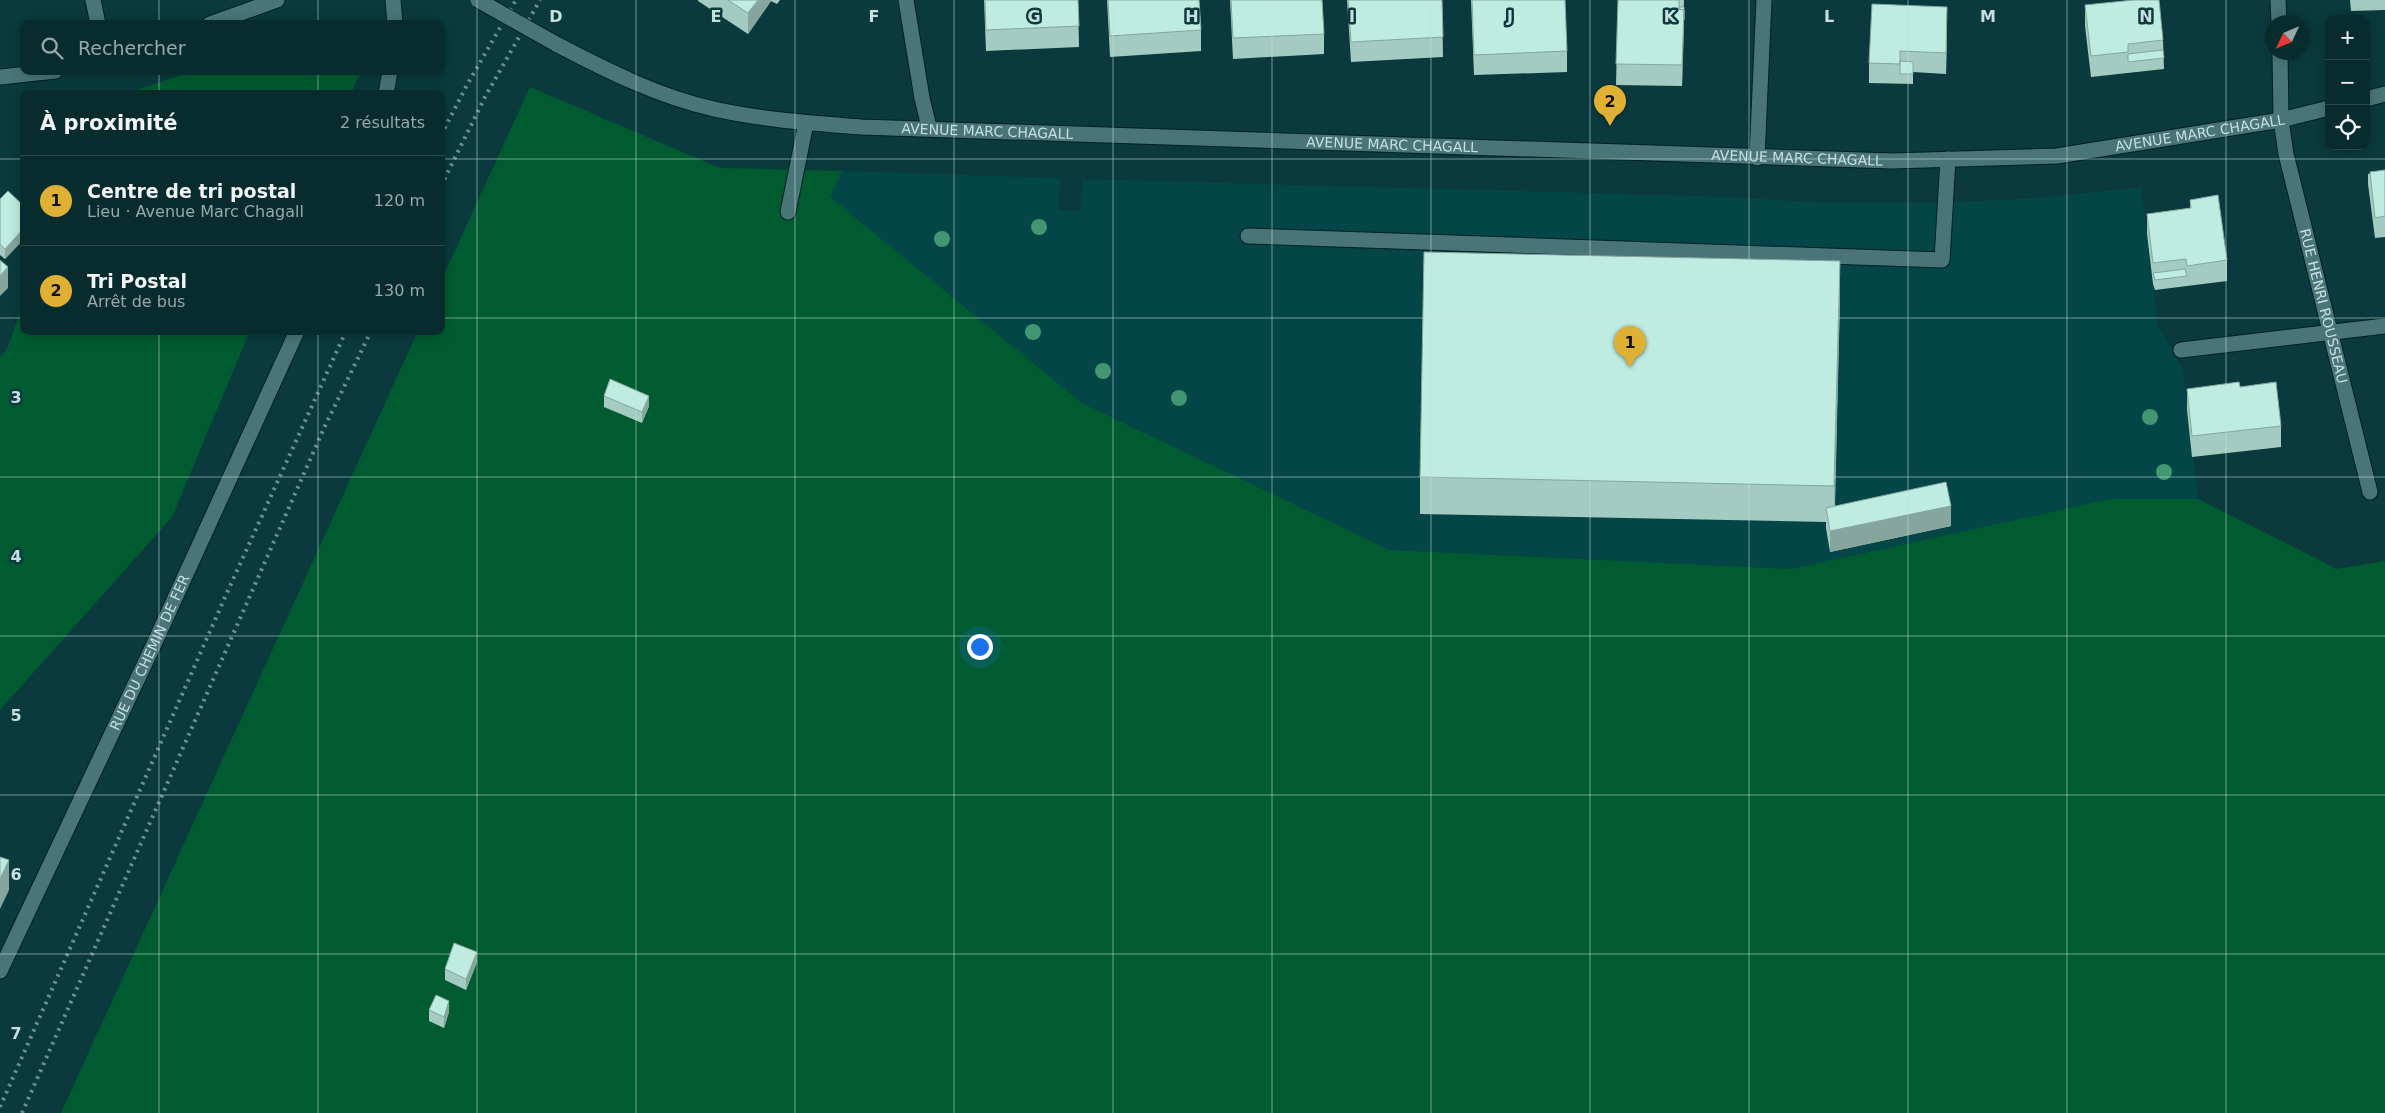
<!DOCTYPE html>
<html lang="fr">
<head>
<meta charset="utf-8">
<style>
  body { margin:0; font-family:"DejaVu Sans",sans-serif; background:#113436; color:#f1f3f6 }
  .controls { position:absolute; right:15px; top:15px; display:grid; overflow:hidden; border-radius:10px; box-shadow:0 2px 12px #0003 }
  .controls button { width:45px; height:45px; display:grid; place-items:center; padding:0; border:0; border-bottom:1px solid #29484a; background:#082c2e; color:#f1f3f6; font:25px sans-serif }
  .compass { position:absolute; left:2265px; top:15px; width:45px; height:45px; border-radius:50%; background:#082c2e; box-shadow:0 2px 12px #0003; rotate:226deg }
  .you { position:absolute; left:979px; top:646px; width:18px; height:18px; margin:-12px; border:4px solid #fff; border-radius:50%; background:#1a73e8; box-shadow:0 0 0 8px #1a73e833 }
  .badge { display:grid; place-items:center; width:32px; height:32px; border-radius:50%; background:#e0b034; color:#111; font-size:16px; font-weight:700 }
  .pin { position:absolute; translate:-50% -41px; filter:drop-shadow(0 1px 2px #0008) }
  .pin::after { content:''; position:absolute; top:26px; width:18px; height:15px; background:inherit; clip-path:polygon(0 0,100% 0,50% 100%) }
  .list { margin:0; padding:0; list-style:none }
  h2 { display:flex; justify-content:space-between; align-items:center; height:65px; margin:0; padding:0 20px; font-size:21px }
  h2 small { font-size:16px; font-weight:400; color:#98a7aa }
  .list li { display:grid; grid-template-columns:32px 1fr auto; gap:15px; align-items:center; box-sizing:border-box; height:90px; padding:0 20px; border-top:1px solid #29484a }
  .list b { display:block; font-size:19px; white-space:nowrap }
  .list p { margin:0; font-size:16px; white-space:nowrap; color:#98a7aa }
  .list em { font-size:16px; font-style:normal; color:#98a7aa }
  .icon { flex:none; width:28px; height:28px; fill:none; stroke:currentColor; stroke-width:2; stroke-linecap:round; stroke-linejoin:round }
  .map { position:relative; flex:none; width:2385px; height:1113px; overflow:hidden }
  .search { position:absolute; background:#082c2e; box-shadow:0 2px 12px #0003; left:20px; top:20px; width:425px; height:55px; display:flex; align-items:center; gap:12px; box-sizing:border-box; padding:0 18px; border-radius:10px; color:#98a7aa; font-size:19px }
  .panel { position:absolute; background:#082c2e; box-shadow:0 2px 12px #0003; left:20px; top:90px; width:425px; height:245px; border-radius:10px }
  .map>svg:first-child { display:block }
  .built { fill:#044548 }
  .green { fill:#005b30 }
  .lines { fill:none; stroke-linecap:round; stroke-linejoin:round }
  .minor-casing { stroke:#002022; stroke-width:17 }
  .minor { stroke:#497578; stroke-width:15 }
  .rail { stroke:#6c8f91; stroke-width:4; stroke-dasharray:2.5 5; stroke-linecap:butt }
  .minor-bridge-casing { stroke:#002022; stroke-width:17; stroke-linecap:butt }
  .minor-bridge { stroke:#497578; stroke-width:15 }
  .tree { fill:#429671 }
  .wall { fill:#a4cbc1 }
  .shaded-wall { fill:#86a59d }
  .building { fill:#bfece0; stroke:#86a59d }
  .grid { fill:none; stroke:#c8dfe0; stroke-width:1; stroke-opacity:0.55 }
  .labels { text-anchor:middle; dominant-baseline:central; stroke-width:5; stroke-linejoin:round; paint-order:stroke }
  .street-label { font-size:14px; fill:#c8dfe0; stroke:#0a3a3d }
  .grid-label { font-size:16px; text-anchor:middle; font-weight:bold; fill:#c8dfe0; stroke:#0a3a3d; stroke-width:5; stroke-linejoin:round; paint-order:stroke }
</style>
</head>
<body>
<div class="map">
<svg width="2385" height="1113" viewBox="0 0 2385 1113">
  <rect width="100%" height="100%" fill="#0a3a3d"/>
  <path class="built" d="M 842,171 L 1060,178 L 1059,210 L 1080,211 L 1083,179 L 1702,196 L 1836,203 L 1935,203 L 2038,198 L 2141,187 L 2158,326 L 2183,370 L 2198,499 L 2110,499 L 1792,569 L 1390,550 L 1082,403 L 829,197 Z"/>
  <path class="green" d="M 194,71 L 361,71 L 351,94 L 124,94 Z
    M 530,87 L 720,168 L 842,171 L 830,197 L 1082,403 L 1390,550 L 1792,569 L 2110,499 L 2198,499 L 2337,569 L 2385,561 L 2385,1113 L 61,1113 L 418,331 L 441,331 L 441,281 Z
    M 24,301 L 24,331 L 250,331 L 172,517 L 0,710 L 0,357 L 7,349 Z"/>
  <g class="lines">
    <defs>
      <g id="minor">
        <path d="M 93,0 L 98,24"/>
        <path d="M 393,0 L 395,24"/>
        <path d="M 906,0 L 922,98 L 929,127"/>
        <path d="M 2278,0 L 2279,22"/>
        <path d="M 210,24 L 277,0"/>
        <path id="s1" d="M 556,44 C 606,70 659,97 714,109 C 763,120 812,123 861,127 L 1892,161 L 2057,156 L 2281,120 L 2329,108"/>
        <path id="s2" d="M 2280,52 L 2281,120 L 2286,154 L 2370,492"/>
        <path d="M 0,77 L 55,71"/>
        <path d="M 386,94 L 390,71"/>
        <path d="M 2366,99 L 2385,94"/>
        <path d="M 1757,158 L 1764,0"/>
        <path d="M 788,212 L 806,123"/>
        <path d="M 1248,236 L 1942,260 L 1948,159"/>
        <path d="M 2181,350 L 2385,326"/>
        <path id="s3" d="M 0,971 L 154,644 L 297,331"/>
      </g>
    </defs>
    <use href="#minor" class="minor-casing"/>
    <use href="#minor" class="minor"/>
    <path class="rail" d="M 441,135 L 467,85 L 516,0
      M 441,186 L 485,97 L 540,0
      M 0,1107 L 226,595 L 346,331
      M 22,1113 L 324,428 L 371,331"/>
    <defs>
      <path id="minor-bridge" d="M 478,0 L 556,44"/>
    </defs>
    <use href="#minor-bridge" class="minor-bridge-casing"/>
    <use href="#minor-bridge" class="minor-bridge"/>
  </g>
  <g class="tree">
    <circle cx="1039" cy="227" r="8"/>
    <circle cx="942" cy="239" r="8"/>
    <circle cx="1033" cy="332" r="8"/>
    <circle cx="1103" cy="371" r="8"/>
    <circle cx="1179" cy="398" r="8"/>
    <circle cx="2150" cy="417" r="8"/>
    <circle cx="2164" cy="472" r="8"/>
  </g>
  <path class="wall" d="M 698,0 L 780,0 L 777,4 L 771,1 L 748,34 L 698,1 Z
    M 984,0 L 1078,0 L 1079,47 L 986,51 Z
    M 1107,0 L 1199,0 L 1201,30 L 1201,51 L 1110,57 Z
    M 1230,0 L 1322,0 L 1324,34 L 1324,54 L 1233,59 Z
    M 1347,0 L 1442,0 L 1443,57 L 1351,62 Z
    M 1471,0 L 1565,0 L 1567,51 L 1567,72 L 1474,75 Z
    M 1618,0 L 1684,0 L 1682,86 L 1616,85 Z
    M 2350,0 L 2385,0 L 2385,10 L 2351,11 Z
    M 2085,5 L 2163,40 L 2164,69 L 2091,77 L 2085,26 Z
    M 1947,28 L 1946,74 L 1913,72 L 1913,84 L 1869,83 L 1869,63 Z
    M 2385,170 L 2385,237 L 2375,238 L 2368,184 L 2368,174 Z
    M 0,199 L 24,206 L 24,239 L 5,259 L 0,255 Z
    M 2190,200 L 2227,260 L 2227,281 L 2155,290 L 2153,284 L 2147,234 L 2147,214 L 2190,208 Z
    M 1840,298 L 1835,506 L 1951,526 L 1830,552 L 1826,528 L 1826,522 L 1420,514 L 1420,477 Z
    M 2240,387 L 2281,426 L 2281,447 L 2192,457 L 2187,410 L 2187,389 Z
    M 604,396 L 649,406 L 642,423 L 604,407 Z
    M 477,962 L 466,990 L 445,980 L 445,969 Z
    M 429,1010 L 449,1012 L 444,1028 L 429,1021 Z"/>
  <path class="shaded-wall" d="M 758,0 L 771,0 L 771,1 L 748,34 L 748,13 Z
    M 1684,7 L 1684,31 L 1682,86 L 1682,65 Z
    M 1947,7 L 1947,28 L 1946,74 L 1946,53 Z
    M 24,228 L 24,239 L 5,259 L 5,249 Z
    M 1840,261 L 1840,298 L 1834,523 L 1834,486 Z
    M 8,267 L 8,288 L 0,296 L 0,276 Z
    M 649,396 L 649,406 L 642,423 L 642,412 Z
    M 1951,506 L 1951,526 L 1830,552 L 1830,531 Z
    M 9,860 L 9,890 L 0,909 L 0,879 Z
    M 477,952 L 477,962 L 466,990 L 466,979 Z
    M 449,1001 L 449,1012 L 444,1028 L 444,1017 Z"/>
  <path class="building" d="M 728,0 L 758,0 L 748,13 Z
    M 985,0 L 1078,0 L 1079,26 L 986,30 Z
    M 1108,0 L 1199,0 L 1201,30 L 1110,36 Z
    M 1231,0 L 1322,0 L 1324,34 L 1233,38 Z
    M 1348,0 L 1442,0 L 1443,37 L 1351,42 Z
    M 1472,0 L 1565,0 L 1567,51 L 1474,55 Z
    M 1618,0 L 1679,0 L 1679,9 L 1684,10 L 1682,65 L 1616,64 Z
    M 2134,0 L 2159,0 L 2163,40 L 2128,44 L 2128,52 L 2091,56 L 2085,5 Z
    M 1872,4 L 1947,7 L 1946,53 L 1900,51 L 1900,64 L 1869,63 Z
    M 1679,7 L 1684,7 L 1684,20 L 1684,10 L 1679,9 Z
    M 2163,50 L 2164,58 L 2128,62 L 2128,54 Z
    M 1900,61 L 1913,62 L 1913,74 L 1900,74 Z
    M 2385,170 L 2385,216 L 2375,218 L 2370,172 Z
    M 8,191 L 24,206 L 24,228 L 5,249 L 0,244 L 0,199 Z
    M 2218,195 L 2227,260 L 2187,266 L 2186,259 L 2153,263 L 2147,214 L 2191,208 L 2190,200 Z
    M 1424,252 L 1840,261 L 1834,486 L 1420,477 Z
    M 0,260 L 8,267 L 0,276 Z
    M 2185,269 L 2187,276 L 2155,280 L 2153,273 Z
    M 610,379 L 649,396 L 642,412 L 604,396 Z
    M 2239,382 L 2240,387 L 2276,382 L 2281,426 L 2192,436 L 2187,389 Z
    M 1946,482 L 1951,506 L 1830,531 L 1826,508 Z
    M 0,857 L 9,860 L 0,879 Z
    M 454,943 L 477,952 L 466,979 L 445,969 Z
    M 436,995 L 449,1001 L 444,1017 L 429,1010 Z"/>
  <path class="grid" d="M 159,0 L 159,24M 318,0 L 318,24M 477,0 L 477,1113M 636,0 L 636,1113M 795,0 L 795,1113M 954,0 L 954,1113M 1113,0 L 1113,1113M 1272,0 L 1272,1113M 1431,0 L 1431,1113M 1590,0 L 1590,1113M 1749,0 L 1749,1113M 1908,0 L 1908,1113M 2067,0 L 2067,1113M 2226,0 L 2226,1113M 159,71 L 159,94M 318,71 L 318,94M 0,159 L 24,159M 441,159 L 2385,159M 0,318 L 24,318M 441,318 L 2385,318M 159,331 L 159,1113M 318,331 L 318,1113M 0,477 L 2385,477M 0,636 L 2385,636M 0,795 L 2385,795M 0,954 L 2385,954"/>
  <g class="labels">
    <g class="street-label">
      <text stroke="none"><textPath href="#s1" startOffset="446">AVENUE MARC CHAGALL</textPath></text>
      <text stroke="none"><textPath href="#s1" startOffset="1661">AVENUE MARC CHAGALL</textPath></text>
      <text stroke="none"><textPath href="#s1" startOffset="851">AVENUE MARC CHAGALL</textPath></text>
      <text stroke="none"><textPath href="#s1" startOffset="1256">AVENUE MARC CHAGALL</textPath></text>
      <text stroke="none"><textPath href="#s2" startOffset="259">RUE HENRI ROUSSEAU</textPath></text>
      <text stroke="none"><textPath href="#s3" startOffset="352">RUE DU CHEMIN DE FER</textPath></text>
    </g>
  </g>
  <g class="grid-label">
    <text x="556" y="22">D</text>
    <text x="716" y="22">E</text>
    <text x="874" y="22">F</text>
    <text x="1034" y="22">G</text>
    <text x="1192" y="22">H</text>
    <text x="1352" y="22">I</text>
    <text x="1510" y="22">J</text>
    <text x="1670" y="22">K</text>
    <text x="1829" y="22">L</text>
    <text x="1988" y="22">M</text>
    <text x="2146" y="22">N</text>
    <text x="16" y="403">3</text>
    <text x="16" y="562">4</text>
    <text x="16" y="721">5</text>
    <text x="16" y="880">6</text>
    <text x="16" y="1039">7</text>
  </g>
</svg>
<div class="controls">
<button>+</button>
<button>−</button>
<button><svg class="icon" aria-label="locate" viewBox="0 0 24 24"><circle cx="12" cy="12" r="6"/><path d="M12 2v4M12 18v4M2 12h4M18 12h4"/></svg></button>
</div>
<svg class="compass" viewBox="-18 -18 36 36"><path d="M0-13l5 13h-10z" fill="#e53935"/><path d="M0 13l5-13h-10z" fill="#98a7aa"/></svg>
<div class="you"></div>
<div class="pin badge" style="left:1630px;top:367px">1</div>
<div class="pin badge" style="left:1610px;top:126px">2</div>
<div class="search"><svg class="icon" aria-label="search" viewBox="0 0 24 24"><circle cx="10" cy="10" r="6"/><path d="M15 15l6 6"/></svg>Rechercher</div>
<section class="panel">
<h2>À proximité<small>2 résultats</small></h2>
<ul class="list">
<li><span class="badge">1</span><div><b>Centre de tri postal</b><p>Lieu · Avenue Marc Chagall</p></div><em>120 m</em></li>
<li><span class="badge">2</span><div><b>Tri Postal</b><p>Arrêt de bus</p></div><em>130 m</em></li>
</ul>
</section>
</div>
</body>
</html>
